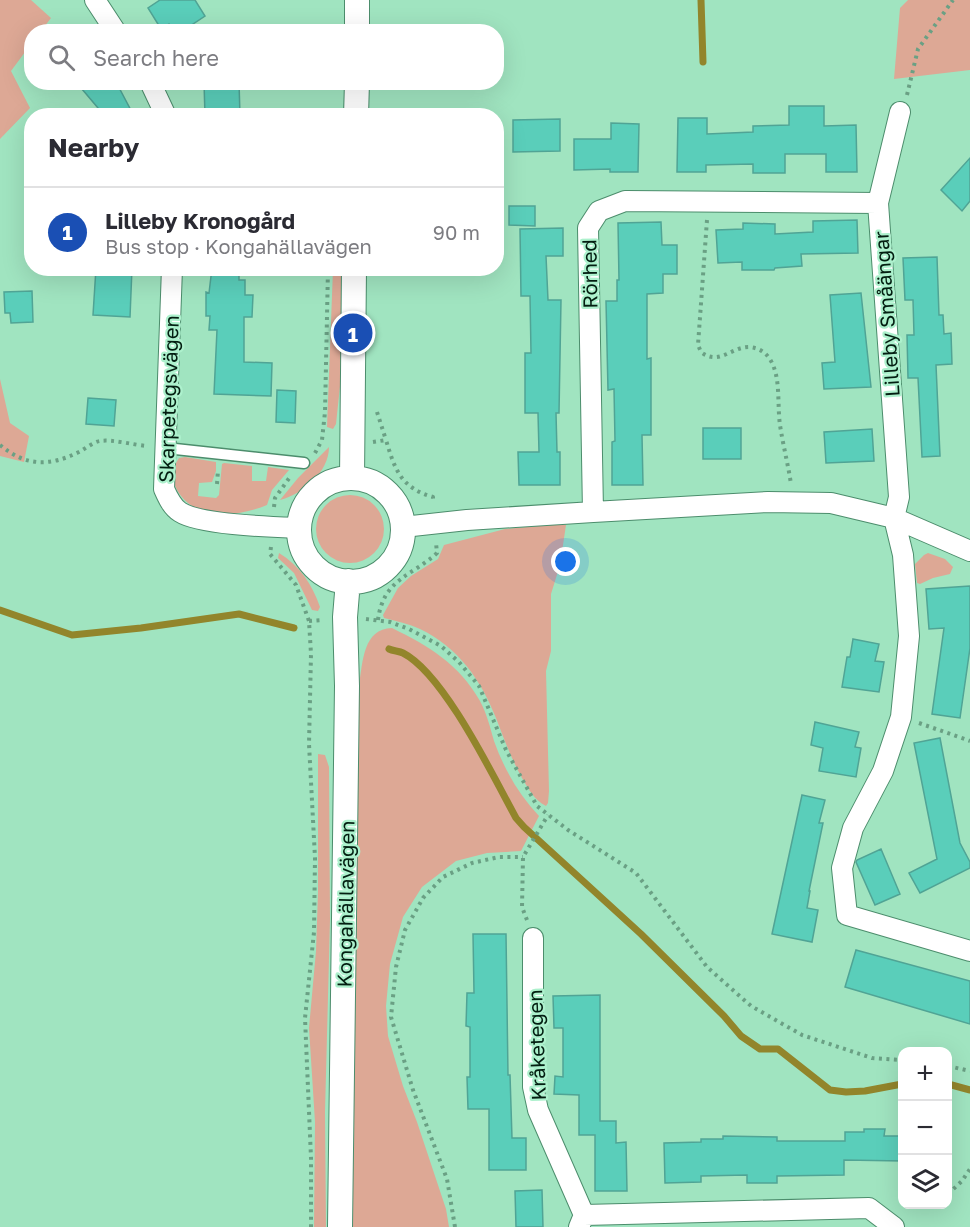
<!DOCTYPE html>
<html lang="en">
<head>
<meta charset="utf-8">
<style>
  body { margin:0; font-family:"Golos Text",sans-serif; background:#f7f7f7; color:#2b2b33 }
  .controls { position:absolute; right:18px; bottom:18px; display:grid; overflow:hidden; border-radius:12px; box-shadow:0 6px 24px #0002 }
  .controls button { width:54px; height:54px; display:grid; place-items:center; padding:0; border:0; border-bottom:2px solid #e1e1e2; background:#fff; color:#2b2b33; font:30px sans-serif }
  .you { position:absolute; left:566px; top:562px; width:21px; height:21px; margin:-15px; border:4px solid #fff; border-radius:50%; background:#1a73e8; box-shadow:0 0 0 9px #1a73e833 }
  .badge { display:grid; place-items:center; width:39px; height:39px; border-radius:50%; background:#b74096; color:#fff; font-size:20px; font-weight:700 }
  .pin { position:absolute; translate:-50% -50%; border:3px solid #fff; box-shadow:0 2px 6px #0006 }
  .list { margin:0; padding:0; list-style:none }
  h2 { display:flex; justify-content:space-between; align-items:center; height:78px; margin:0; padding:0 24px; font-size:26px }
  h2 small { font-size:20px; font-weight:400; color:#7c7c81 }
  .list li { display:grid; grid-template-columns:39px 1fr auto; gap:18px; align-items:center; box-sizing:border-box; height:90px; padding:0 24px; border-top:2px solid #e1e1e2 }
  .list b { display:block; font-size:22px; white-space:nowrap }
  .list p { margin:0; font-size:20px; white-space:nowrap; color:#7c7c81 }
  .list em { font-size:20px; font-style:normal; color:#7c7c81 }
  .icon { flex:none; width:33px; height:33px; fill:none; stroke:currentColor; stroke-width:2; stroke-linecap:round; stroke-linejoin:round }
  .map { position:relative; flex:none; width:970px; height:1227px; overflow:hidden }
  .search { position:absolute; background:#fff; box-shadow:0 6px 24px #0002; left:24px; top:24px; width:480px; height:66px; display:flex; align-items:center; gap:15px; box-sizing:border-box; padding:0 21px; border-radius:24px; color:#7c7c81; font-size:22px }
  .panel { position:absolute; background:#fff; box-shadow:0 6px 24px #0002; left:24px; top:108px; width:480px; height:168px; border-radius:24px }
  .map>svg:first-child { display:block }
  .green { fill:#dda895 }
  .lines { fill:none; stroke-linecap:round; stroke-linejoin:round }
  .stream { stroke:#92852b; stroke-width:7 }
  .building { fill:#5aceba; stroke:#50a495; stroke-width:1.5 }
  .service-casing { stroke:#4c8d6c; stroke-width:13 }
  .minor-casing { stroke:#4c8d6c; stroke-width:22 }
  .tertiary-casing { stroke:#4c8d6c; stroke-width:26 }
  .path { stroke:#6aa084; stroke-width:4; stroke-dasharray:3 4.5; stroke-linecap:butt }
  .service { stroke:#fff; stroke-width:10 }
  .minor { stroke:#fff; stroke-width:20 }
  .tertiary { stroke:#fff; stroke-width:24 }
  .labels { text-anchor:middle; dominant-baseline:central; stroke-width:4.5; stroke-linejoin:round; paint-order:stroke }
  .street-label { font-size:20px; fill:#031e11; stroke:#adf1cd }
</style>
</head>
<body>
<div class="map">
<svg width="970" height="1227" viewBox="0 0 970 1227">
  <rect width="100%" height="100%" fill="#a0e4c0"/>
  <path class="green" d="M 0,0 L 31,0 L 51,18 L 41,31 L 32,32 L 31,44 L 11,71 L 30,108 L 0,139 Z
    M 908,0 L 970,0 L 970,70 L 894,79 L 900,8 Z
    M 333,269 L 343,269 L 341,377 L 336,424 L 333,429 L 327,427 Z
    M 0,379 L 10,423 L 29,436 L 24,462 L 0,456 Z
    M 329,447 C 329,472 303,494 280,500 L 298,478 Z
    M 185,457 L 216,462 L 216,471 L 212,482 L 199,483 L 198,496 L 216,498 L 219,495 L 222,464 L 224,463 L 252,466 L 252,481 L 266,481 L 268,467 L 289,470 L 272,490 L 267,505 C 238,517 193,522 176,488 C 171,478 173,466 179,458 Z
    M316 529a34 34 0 1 1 68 0a34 34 0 1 1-68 0Z
    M 559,524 L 566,525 L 560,565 L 551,594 L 551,651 L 546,671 L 549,791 L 548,803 L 546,806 C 534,800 528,788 522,778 C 511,758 504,739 496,718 C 481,680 458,647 420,629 C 409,624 396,621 384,618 L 383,615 L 398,588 L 411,576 L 438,559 L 444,545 L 505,529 Z
    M 279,553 C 300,566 312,584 320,607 L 318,611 L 312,610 L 294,573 L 278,558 Z
    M 928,553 L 945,559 L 953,567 L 950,574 L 933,578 L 920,584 L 917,583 L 915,564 L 924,555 Z
    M 392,628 C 429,646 459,664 480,701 C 487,714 490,727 494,741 C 504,769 519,795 539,816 L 521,851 L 487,853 L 456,861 L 422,887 L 403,917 L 390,964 L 386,1006 L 388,1036 L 403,1086 L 417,1122 L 446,1209 L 449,1227 L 352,1227 L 359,685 C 363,661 363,629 392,628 Z
    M 318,754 L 325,755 L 329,767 L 330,920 L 325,1112 L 326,1227 L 314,1227 L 315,1122 L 309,1028 L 316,951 L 318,892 Z"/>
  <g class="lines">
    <path class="stream" d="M 701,0 L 703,62
      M 0,610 L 72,635 L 141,628 L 239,614 L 294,628
      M 389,649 C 393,651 399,651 403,653 C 444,674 493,776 516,818 L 524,827 L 641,934 L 724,1016 L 741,1036 L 760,1049 L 778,1049 L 830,1090 L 846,1092 L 865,1091 L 902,1084
      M 948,1084 L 970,1090"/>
  </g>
  <path class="building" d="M 160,0 L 195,0 L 205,16 L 181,32 L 173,32 L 169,24 L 161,29 L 148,8 Z
    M 76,82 L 116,82 L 134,116 L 102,116 L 98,108 Z
    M 204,82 L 239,82 L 240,116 L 205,116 Z
    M 789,106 L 824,106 L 824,126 L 856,125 L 857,172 L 826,172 L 826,154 L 785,154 L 785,173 L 753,173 L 753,164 L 706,165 L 706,172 L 677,172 L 678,118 L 707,118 L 707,134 L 753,132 L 753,126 L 789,125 Z
    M 560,119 L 560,151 L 513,152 L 513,120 Z
    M 611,123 L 639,124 L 638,172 L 610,172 L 610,169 L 574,170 L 574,139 L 611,139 Z
    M 970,158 L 970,201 L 962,211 L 941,190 Z
    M 509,206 L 535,206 L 535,226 L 509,225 Z
    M 857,220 L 858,253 L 801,254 L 802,266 L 775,268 L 774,270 L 742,270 L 742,262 L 718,263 L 716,230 L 743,229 L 743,223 L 775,224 L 775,234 L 813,232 L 813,221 Z
    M 661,222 L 662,245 L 677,245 L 677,274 L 663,274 L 663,293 L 647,294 L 647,359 L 651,358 L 651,435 L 642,435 L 643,485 L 612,485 L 612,442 L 615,441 L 614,389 L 608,390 L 606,301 L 617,301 L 617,280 L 619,280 L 618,223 Z
    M 563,228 L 563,256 L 546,256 L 548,300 L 561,300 L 559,413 L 556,413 L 557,452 L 560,452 L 560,485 L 519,485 L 518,452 L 539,452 L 538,413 L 525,413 L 525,353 L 531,353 L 530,296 L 521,296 L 520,229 Z
    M 937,257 L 939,315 L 943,315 L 944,334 L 951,333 L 952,364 L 936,365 L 940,456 L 922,457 L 918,378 L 908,378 L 907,335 L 914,335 L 913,300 L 905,300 L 903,258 Z
    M 96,268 L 132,268 L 130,317 L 93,315 Z
    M 212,268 L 239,268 L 239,280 L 245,280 L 245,295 L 253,295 L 252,317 L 244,317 L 244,362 L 272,363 L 271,396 L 214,394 L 217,330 L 209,330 L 210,316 L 206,316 L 206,292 L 209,293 Z
    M 32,291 L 33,322 L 11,323 L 10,313 L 5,313 L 4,292 Z
    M 861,293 L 871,387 L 824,389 L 822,363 L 835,362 L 830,295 Z
    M 277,390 L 296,391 L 295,423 L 276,422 Z
    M 88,398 L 116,400 L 114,426 L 86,424 Z
    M 703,428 L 741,428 L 741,459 L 703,459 Z
    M 872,429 L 874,461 L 826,463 L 824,432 Z
    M 970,586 L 970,648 L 960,718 L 932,714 L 944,628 L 929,629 L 926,589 Z
    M 853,639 L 879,644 L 875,661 L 884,662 L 879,692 L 842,687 L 847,657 L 850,657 Z
    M 815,722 L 859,732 L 855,747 L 861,748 L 856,777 L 819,771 L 823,748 L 811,745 Z
    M 940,738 L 960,843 L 970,862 L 970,868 L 920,893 L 909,873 L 937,859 L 914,743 Z
    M 802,795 L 825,800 L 819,823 L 823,823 L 809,891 L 810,891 L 807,908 L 818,910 L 812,942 L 772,934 Z
    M 881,849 L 900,894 L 875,905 L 856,862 L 857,860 Z
    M 473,934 L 506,934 L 508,1075 L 510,1075 L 512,1138 L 526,1138 L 526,1170 L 489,1170 L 489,1109 L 468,1109 L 467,1077 L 470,1077 L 470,1027 L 466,1026 L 467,993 L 474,993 Z
    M 856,950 L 970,981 L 970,1024 L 845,987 Z
    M 600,995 L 600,1121 L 616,1121 L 616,1143 L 626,1142 L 627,1191 L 595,1191 L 595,1135 L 579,1135 L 579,1095 L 554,1094 L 555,1076 L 563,1077 L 563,1028 L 554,1028 L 553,996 Z
    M 864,1129 L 885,1129 L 884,1136 L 903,1136 L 903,1161 L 844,1160 L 844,1175 L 777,1176 L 777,1183 L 747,1183 L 747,1175 L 701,1176 L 701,1182 L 665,1183 L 664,1143 L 701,1142 L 701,1139 L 723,1139 L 723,1136 L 777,1137 L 777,1141 L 845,1141 L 845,1132 L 864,1132 Z
    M 542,1190 L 543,1227 L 516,1227 L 515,1191 Z"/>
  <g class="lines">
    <defs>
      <path id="service" d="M 166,448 L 304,463"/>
      <path id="minor" d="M 95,0 L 116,32
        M 150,82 L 166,116
        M 900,112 L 878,203 L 899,497 L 894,518 L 903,555 L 909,636 L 901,717 L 883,771 L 853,828 L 842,868 L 847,915 L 970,951
        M 172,268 L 164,489 C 168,498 172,507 180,512 C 200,525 273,527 299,528
        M 593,512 L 588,228 L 599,211 L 625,201 L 878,203
        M 403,527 L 467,520 L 593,512 L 768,502 L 831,503 L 894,518 L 970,551
        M 533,938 L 533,1087 L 538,1110 L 584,1215 L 579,1227
        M 584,1215 L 869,1208 L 894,1227"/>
      <path id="tertiary" d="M 357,32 L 357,0
        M 356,116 L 357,82
        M 352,478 L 354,268
        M299 530a52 52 0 1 1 104 0a52 52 0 1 1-104 0Z
        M 340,1227 L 347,686 L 345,617 L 348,581"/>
    </defs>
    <use href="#service" class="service-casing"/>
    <use href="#minor" class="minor-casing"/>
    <use href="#tertiary" class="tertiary-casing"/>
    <path class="path" d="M 907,95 L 918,49 L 953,0
      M 707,220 L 698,345 L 701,352 C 719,366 731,347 749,347 C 759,348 766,352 771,361 C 781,379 777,404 780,425 C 783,445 788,464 791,484
      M 377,412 L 386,440
      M 373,442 L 386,440 C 395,470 401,488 433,497 L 433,503
      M 0,445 C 25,466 49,467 79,452 C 85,449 93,442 100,441 C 112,439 134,445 147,446
      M 315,453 L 322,440 L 325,412 L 328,268
      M 217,484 L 218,470
      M 274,507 L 275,498 L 290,477
      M 271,547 L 270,554 L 296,585 L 309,621 L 311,654 L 309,744 L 315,858 L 314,932 L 305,1018 L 311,1158 L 311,1227
      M 366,619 L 390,622 L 409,629 L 441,646 L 459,662 L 479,686 L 506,750 L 537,806 L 568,830 L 636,873 L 707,967 L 751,1006 L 802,1035 L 872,1058 L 902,1060
      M 378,620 C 383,579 412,576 437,553 L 436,543
      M 309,621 L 323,620
      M 919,723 L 970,741
      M 527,920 L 522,907 L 523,857 L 548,815
      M 948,1066 L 970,1071
      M 948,1194 L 962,1181 L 970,1169
      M 455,1227 L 447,1179 L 413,1090 L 391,1017 L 396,967 L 405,930 L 423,898 L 443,877 L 472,863 L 499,857 L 523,857"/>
    <use href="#service" class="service"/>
    <use href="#minor" class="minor"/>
    <use href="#tertiary" class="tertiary"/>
  </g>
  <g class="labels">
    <g class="street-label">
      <text transform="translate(589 274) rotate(-91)">Rörhed</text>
      <text transform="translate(886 314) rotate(-94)">Lilleby Småängar</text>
      <text transform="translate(168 399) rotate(-88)">Skarpetegsvägen</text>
      <text transform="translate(345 904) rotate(-89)">Kongahällavägen</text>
      <text transform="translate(536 1045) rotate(-92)">Kråketegen</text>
    </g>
  </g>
</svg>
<div class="controls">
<button>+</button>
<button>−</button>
<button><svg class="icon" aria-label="layers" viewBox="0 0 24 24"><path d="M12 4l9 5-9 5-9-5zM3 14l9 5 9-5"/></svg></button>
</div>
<div class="you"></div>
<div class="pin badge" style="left:353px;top:333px;background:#1a4fb4">1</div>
<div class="search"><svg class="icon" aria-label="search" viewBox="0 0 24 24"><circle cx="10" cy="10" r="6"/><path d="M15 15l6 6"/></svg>Search here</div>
<section class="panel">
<h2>Nearby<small></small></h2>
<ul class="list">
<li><span class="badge" style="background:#1a4fb4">1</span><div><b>Lilleby Kronogård</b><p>Bus stop · Kongahällavägen</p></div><em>90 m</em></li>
</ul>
</section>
</div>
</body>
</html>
